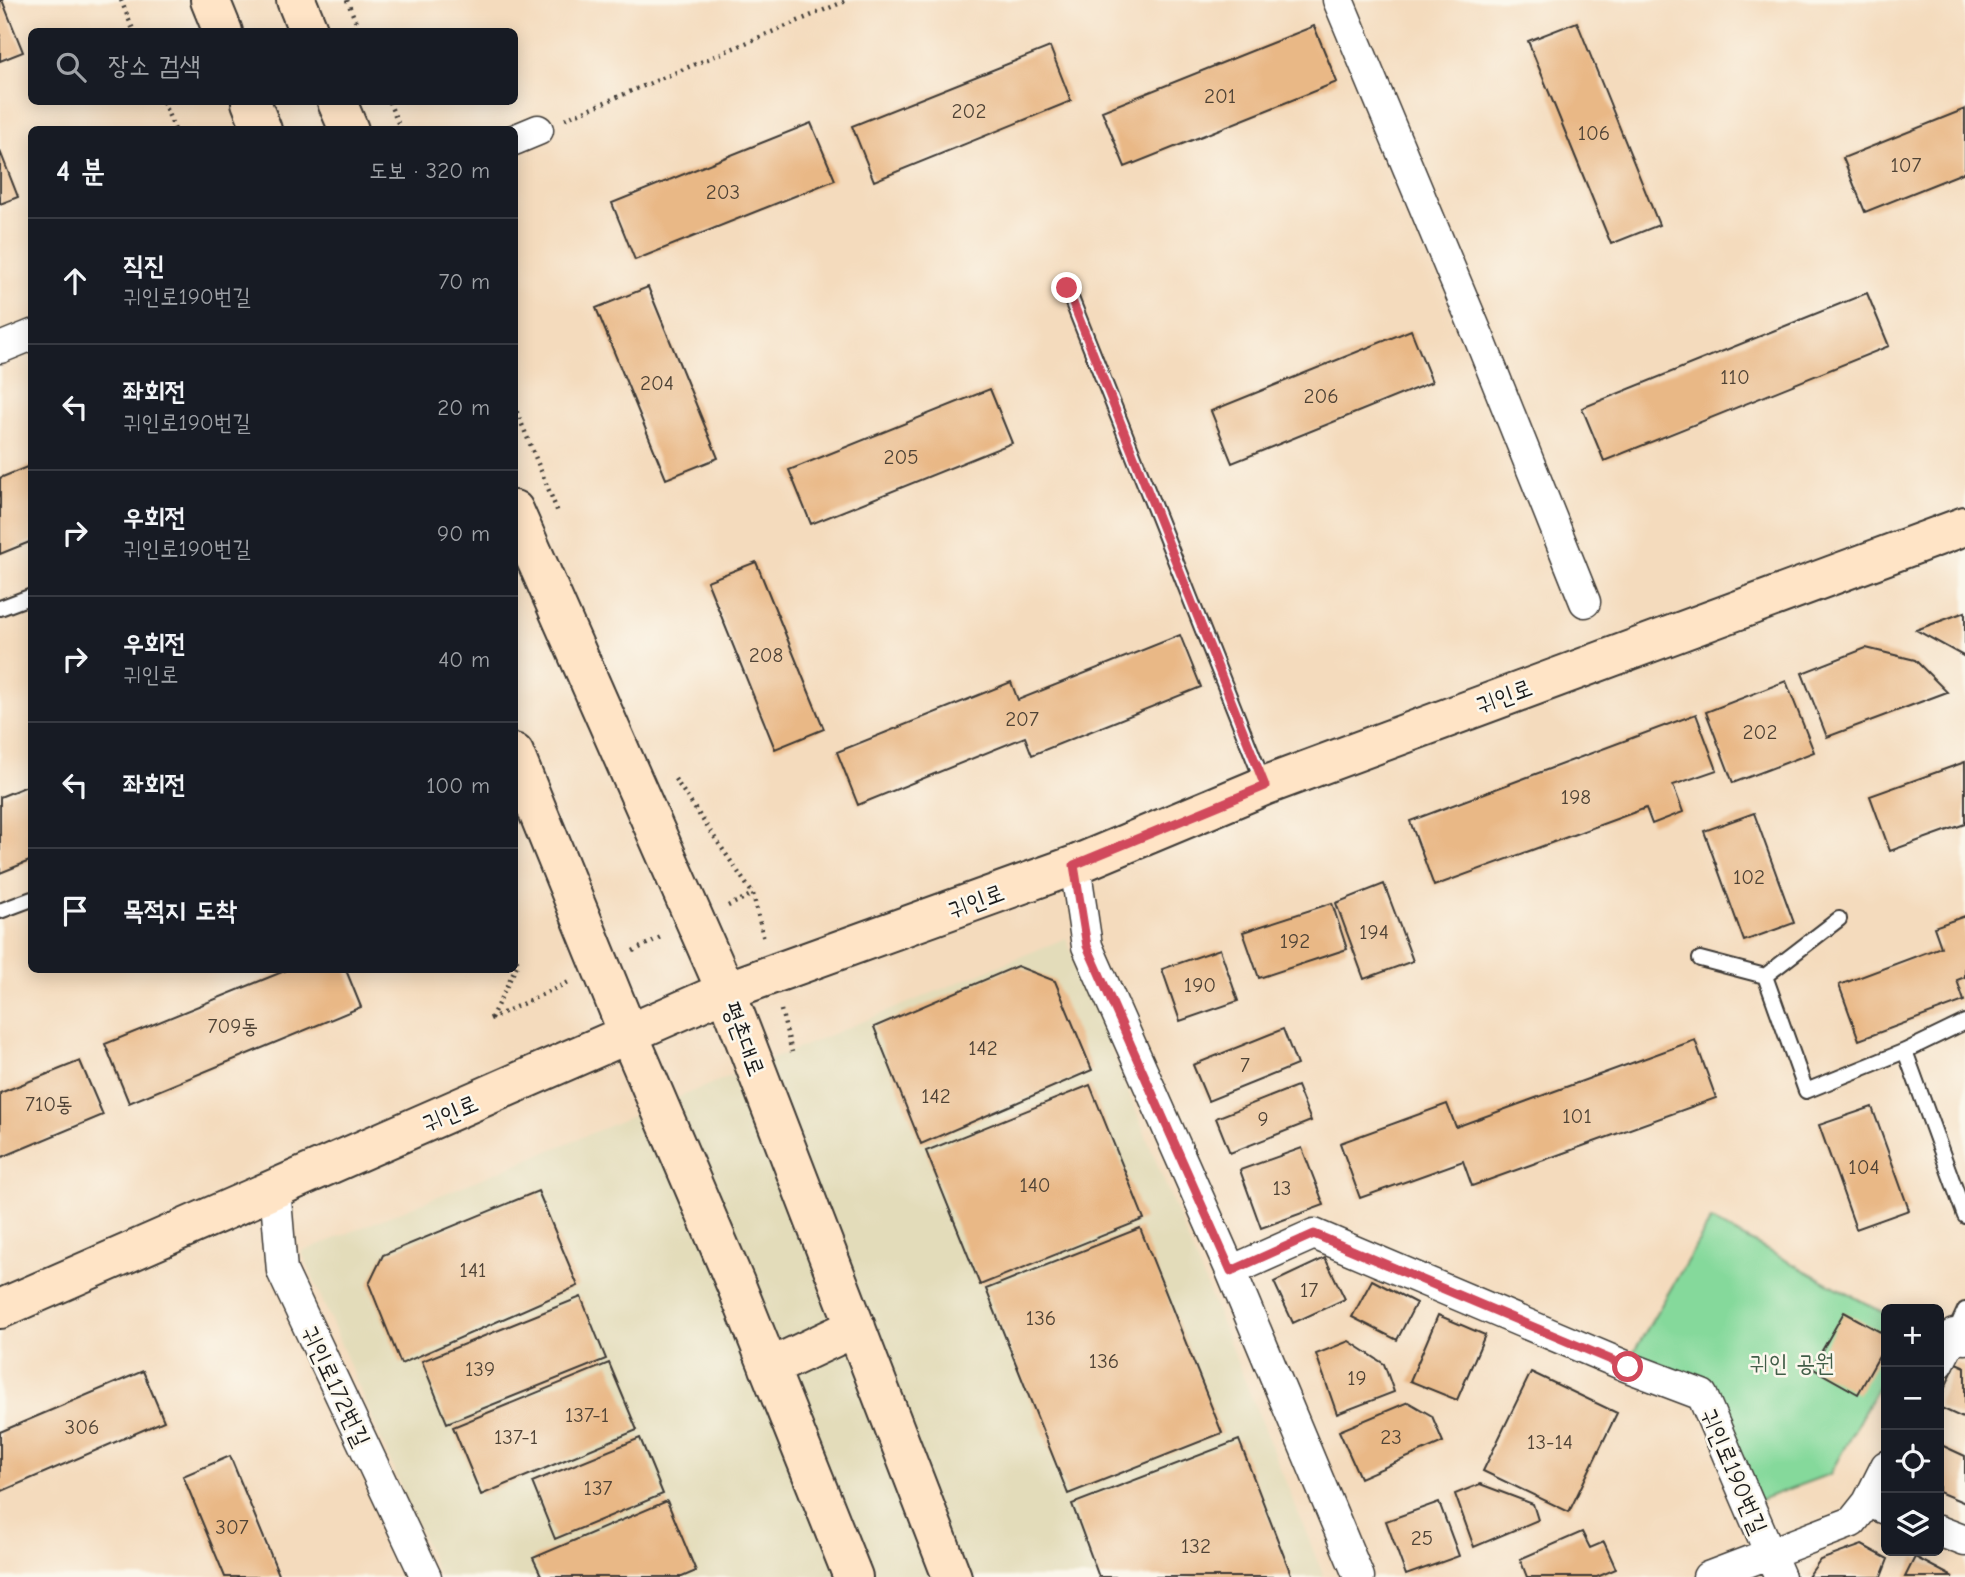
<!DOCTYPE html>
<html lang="ko">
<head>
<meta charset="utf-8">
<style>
  body { margin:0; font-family:"Comic Neue","Poor Story",sans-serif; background:#20242c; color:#f1f3f6 }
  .controls { position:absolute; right:21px; bottom:21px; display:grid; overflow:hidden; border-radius:10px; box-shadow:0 4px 18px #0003 }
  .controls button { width:63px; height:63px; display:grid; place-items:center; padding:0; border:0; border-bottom:2px solid #363941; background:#171b24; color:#f1f3f6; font:35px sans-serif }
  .stop { position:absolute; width:21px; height:21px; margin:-16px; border:5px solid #d1495b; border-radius:50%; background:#fff }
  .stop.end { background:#d1495b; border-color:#fff; box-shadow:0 2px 7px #0008 }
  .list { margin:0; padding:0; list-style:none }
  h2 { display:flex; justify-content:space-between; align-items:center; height:91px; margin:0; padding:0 28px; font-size:30px }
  h2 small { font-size:23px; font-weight:400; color:#9ea1a6 }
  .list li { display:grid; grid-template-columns:46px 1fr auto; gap:21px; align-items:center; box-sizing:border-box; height:126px; padding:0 28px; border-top:2px solid #363941 }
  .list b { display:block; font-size:26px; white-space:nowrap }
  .list p { margin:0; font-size:23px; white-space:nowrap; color:#9ea1a6 }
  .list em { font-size:23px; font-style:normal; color:#9ea1a6 }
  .icon { flex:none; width:38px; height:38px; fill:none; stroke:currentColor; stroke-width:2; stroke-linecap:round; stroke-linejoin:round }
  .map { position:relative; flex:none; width:1965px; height:1577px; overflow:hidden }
  .search { position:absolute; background:#171b24; box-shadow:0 4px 18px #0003; left:28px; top:28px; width:490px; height:77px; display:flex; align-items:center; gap:18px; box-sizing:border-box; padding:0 24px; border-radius:10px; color:#9ea1a6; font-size:26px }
  .panel { position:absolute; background:#171b24; box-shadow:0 4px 18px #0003; left:28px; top:126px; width:490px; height:847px; border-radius:10px }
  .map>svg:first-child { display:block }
  .built { fill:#e3dcba }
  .green { fill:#85d99b; stroke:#507a5c; stroke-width:2 }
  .building { fill:#e9b886 }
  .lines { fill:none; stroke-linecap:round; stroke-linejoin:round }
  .lane-casing { stroke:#3c3934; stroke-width:18 }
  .street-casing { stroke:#3c3934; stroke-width:33 }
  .secondary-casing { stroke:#3c3934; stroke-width:42 }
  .path { stroke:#3c3934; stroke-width:4.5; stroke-dasharray:2 5; stroke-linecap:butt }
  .lane { stroke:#fff; stroke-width:14 }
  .street { stroke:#fff; stroke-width:30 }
  .secondary { stroke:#ffe4c6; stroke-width:38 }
  .route { stroke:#d1495b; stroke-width:9 }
  .labels { text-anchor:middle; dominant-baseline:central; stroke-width:5; stroke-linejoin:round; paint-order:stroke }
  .number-label { font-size:21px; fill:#4f4336 }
  .street-label { font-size:24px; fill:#1c1c1c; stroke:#fbf7ec }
  .park-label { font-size:24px; fill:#415e48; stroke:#fbf7ec }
</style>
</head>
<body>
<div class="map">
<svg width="1965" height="1577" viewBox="0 0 1965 1577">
  <rect width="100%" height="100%" fill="#fbf7ec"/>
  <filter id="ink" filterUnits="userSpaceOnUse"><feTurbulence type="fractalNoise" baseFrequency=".0143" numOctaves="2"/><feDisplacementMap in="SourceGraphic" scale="14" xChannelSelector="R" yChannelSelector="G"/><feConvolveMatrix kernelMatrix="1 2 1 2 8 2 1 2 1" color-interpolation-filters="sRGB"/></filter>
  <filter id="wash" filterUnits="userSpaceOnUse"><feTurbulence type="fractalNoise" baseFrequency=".00686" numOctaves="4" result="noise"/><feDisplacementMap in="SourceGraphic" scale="28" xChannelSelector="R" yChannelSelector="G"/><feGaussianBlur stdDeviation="1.57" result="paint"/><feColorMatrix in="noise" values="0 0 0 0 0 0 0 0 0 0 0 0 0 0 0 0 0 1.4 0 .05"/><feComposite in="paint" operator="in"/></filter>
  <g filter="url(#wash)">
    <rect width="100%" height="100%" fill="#f4dbbd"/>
    <path class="built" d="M 1066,938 L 1324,1577 L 439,1577 L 302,1252 Z"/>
    <path class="green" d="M 1711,1220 L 1886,1314 L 1886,1372 L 1830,1474 L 1757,1501 L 1708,1385 L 1632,1355 Z"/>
    <g id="blocks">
      <path class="building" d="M 0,0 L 2,0 L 23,52 L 0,61 Z
        M 1577,22 L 1659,225 L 1611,244 L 1528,41 Z
        M 1314,26 L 1337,82 L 1125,167 L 1102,111 Z
        M 1050,47 L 1071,101 L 874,181 L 852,126 Z
        M 1965,109 L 1965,172 L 1865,212 L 1843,158 Z
        M 811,123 L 835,180 L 635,260 L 612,203 Z
        M 0,151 L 18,197 L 0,204 Z
        M 648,287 L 718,458 L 666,479 L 596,308 Z
        M 1867,293 L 1889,346 L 1604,461 L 1582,408 Z
        M 1411,330 L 1432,382 L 1232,463 L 1211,411 Z
        M 990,389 L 1012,443 L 811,524 L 789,470 Z
        M 32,465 L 32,541 L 0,554 L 0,478 Z
        M 756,562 L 824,729 L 775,749 L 707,581 Z
        M 1965,612 L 1965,657 L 1916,630 Z
        M 1180,635 L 1201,687 L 1032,755 L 1025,737 L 858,805 L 837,752 L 1011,682 L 1018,700 Z
        M 1866,648 L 1915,660 L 1947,692 L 1827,737 L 1802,673 Z
        M 1786,681 L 1814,752 L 1733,783 L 1706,712 Z
        M 1696,714 L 1717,770 L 1673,785 L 1683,812 L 1652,824 L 1646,808 L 1434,886 L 1410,821 Z
        M 1965,762 L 1965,824 L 1890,851 L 1870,796 Z
        M 32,784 L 32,860 L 0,873 L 0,797 Z
        M 1754,813 L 1794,923 L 1744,941 L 1704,831 Z
        M 1384,884 L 1413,961 L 1364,979 L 1336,903 Z
        M 1332,903 L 1347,949 L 1259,978 L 1243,932 Z
        M 1965,916 L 1965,977 L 1957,980 L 1964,1001 L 1859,1040 L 1839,985 L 1941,947 L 1934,927 Z
        M 1220,949 L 1238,1001 L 1180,1021 L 1162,969 Z
        M 1017,966 L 1055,981 L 1092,1070 L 921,1144 L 874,1027 Z
        M 287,970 L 346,970 L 361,1007 L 129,1103 L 105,1044 Z
        M 1283,1029 L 1297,1065 L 1208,1101 L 1193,1065 Z
        M 1695,1040 L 1716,1098 L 1472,1186 L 1463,1161 L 1360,1198 L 1340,1143 L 1447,1104 L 1456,1127 Z
        M 80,1061 L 103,1115 L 0,1158 L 0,1093 Z
        M 1090,1085 L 1144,1219 L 980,1285 L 926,1151 Z
        M 1297,1086 L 1311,1121 L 1230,1153 L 1216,1118 Z
        M 1872,1107 L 1909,1210 L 1856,1229 L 1819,1125 Z
        M 1302,1148 L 1324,1205 L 1261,1228 L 1240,1170 Z
        M 538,1191 L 578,1286 L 401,1364 L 369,1284 L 383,1255 Z
        M 1140,1228 L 1222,1433 L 1068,1494 L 986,1289 Z
        M 1325,1258 L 1345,1299 L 1293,1323 L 1274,1282 Z
        M 1372,1280 L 1416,1303 L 1397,1340 L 1352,1317 Z
        M 581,1297 L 606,1359 L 447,1423 L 422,1361 Z
        M 1844,1312 L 1886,1335 L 1886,1344 L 1858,1394 L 1812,1368 Z
        M 1438,1315 L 1485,1335 L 1457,1400 L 1410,1381 Z
        M 1349,1341 L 1384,1364 L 1394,1392 L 1337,1414 L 1316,1354 Z
        M 609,1363 L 637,1430 L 481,1495 L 453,1427 Z
        M 1956,1363 L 1965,1367 L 1965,1419 L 1939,1407 L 1939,1401 Z
        M 143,1371 L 164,1421 L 0,1492 L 0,1432 Z
        M 1531,1372 L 1617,1413 L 1569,1512 L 1483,1471 Z
        M 1408,1402 L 1432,1416 L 1443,1442 L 1360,1478 L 1339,1431 Z
        M 640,1438 L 663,1494 L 555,1539 L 532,1482 Z
        M 1239,1440 L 1292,1577 L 1099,1577 L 1072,1504 Z
        M 1939,1444 L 1965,1456 L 1965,1503 L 1939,1492 Z
        M 230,1456 L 280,1577 L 225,1577 L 183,1476 Z
        M 1480,1484 L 1533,1504 L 1538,1520 L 1474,1547 L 1455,1494 Z
        M 667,1501 L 696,1571 L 682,1577 L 542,1577 L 533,1558 Z
        M 1439,1502 L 1459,1556 L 1406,1575 L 1386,1521 Z
        M 1582,1532 L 1590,1548 L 1604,1542 L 1616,1569 L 1597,1577 L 1527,1577 L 1520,1559 Z
        M 1862,1545 L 1888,1559 L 1881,1577 L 1808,1577 L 1820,1560 Z
        M 1915,1557 L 1953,1577 L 1905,1577 Z"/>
    </g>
  </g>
  <g filter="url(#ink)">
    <use href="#blocks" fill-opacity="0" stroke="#3c3934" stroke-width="2"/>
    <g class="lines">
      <defs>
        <path id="lane" d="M 1067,288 L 1264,784
          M 0,608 L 32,596
          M 0,911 L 32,899
          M 1700,959 L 1765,976
          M 1765,976 L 1806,1091 L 1905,1051 L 1965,1022
          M 1765,976 L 1839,919
          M 1905,1051 L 1965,1216
          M 1954,1334 L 1965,1310"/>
        <path id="street" d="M 1338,0 L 1480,340 L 1585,602
          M 514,140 L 538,130
          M 0,348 L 32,335
          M 1075,865 L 1087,946 L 1231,1271 L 1359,1577
          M 275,1188 L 282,1271 L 426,1577
          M 1231,1271 L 1314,1234 L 1628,1367 L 1702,1395 L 1780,1577
          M 1939,1363 L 1954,1334 L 1965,1339
          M 1868,1502 L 1886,1466
          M 1939,1531 L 1965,1541
          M 1708,1577 L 1852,1522 L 1868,1502 L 1886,1509"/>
        <path id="secondary" d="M 210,0 L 223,32
          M 296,0 L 309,32
          M 251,102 L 262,130
          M 337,102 L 349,130
          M 514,510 L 726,991 L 952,1577
          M 514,753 L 628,1033 L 736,1285 L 853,1577
          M 0,1309 L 726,991 L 1075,865 L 1264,786 L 1965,526
          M 769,1368 L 856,1327"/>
      </defs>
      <use href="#lane" class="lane-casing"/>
      <use href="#street" class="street-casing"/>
      <use href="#secondary" class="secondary-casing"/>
      <path class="path" d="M 121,0 L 134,32
        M 347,0 L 360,32
        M 163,102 L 175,130
        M 389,102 L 401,130
        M 565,119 L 848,0
        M 514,405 L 559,515
        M 675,779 L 753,894
        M 728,906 L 753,894 L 764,940
        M 633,951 L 663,936
        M 781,1010 L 792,1052
        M 491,1018 L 518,963 L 514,954
        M 490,1019 L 569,982"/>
      <use href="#lane" class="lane"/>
      <use href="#street" class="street"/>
      <use href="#secondary" class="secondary"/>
    </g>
  </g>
  <g class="lines" filter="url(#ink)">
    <path class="route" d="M 1067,288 L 1265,786 L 1074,865 L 1087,946 L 1231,1271 L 1314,1234 L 1628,1367"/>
  </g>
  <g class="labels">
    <g class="number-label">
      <text x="1220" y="96">201</text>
      <text x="969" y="111">202</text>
      <text x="1594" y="133">106</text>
      <text x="1906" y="165">107</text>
      <text x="723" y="192">203</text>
      <text x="1735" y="377">110</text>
      <text x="657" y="383">204</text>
      <text x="1321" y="396">206</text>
      <text x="901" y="457">205</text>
      <text x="766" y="655">208</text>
      <text x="1022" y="719">207</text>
      <text x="1760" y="732">202</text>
      <text x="1576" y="797">198</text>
      <text x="1749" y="877">102</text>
      <text x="1374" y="932">194</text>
      <text x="1295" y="941">192</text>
      <text x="1200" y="985">190</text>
      <text x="233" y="1026">709동</text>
      <text x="983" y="1048">142</text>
      <text x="1245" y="1065">7</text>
      <text x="936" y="1096">142</text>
      <text x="49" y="1104">710동</text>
      <text x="1577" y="1116">101</text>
      <text x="1263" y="1119">9</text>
      <text x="1864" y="1167">104</text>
      <text x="1035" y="1185">140</text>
      <text x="1282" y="1188">13</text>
      <text x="473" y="1270">141</text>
      <text x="1309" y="1290">17</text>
      <text x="1041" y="1318">136</text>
      <text x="1104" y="1361">136</text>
      <text x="480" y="1369">139</text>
      <text x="1357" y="1378">19</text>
      <text x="587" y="1415">137-1</text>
      <text x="82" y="1427">306</text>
      <text x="516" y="1437">137-1</text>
      <text x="1391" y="1437">23</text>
      <text x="1550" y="1442">13-14</text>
      <text x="598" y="1488">137</text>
      <text x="232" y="1527">307</text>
      <text x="1422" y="1538">25</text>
      <text x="1196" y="1546">132</text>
    </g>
    <g class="street-label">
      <text transform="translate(1504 696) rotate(-20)">귀인로</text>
      <text transform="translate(976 901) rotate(-20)">귀인로</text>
      <text transform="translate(744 1039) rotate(69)">평촌대로</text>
      <text transform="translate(450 1113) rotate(-23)">귀인로</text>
      <text transform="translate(336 1386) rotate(65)">귀인로172번길</text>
      <text transform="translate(1734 1471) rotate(67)">귀인로190번길</text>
    </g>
    <g class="park-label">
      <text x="1792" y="1363">귀인 공원</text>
    </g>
  </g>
</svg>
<div class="controls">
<button>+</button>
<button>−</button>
<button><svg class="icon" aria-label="locate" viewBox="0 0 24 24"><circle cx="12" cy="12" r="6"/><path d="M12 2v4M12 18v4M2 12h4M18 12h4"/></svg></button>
<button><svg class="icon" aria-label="layers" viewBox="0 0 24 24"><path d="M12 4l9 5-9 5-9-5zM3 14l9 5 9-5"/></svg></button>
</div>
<div class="stop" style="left:1628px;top:1367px"></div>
<div class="stop end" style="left:1067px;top:288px"></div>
<div class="search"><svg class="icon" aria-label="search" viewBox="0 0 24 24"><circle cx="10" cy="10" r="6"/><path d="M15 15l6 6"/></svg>장소 검색</div>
<section class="panel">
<h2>4 분<small>도보 · 320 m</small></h2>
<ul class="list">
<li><svg class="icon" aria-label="ahead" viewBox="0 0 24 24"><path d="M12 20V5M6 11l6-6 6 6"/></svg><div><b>직진</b><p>귀인로190번길</p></div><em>70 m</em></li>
<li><svg class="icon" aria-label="left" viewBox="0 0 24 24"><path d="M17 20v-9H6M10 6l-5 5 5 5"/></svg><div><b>좌회전</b><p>귀인로190번길</p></div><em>20 m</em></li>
<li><svg class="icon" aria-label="right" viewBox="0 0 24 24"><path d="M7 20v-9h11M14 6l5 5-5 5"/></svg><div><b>우회전</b><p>귀인로190번길</p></div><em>90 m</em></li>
<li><svg class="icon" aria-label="right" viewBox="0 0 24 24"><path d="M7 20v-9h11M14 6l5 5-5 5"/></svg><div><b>우회전</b><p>귀인로</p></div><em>40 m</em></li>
<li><svg class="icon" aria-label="left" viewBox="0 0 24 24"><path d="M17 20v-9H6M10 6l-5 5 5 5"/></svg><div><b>좌회전</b></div><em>100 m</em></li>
<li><svg class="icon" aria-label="arrive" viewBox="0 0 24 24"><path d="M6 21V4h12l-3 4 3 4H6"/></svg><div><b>목적지 도착</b></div></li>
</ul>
</section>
</div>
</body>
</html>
